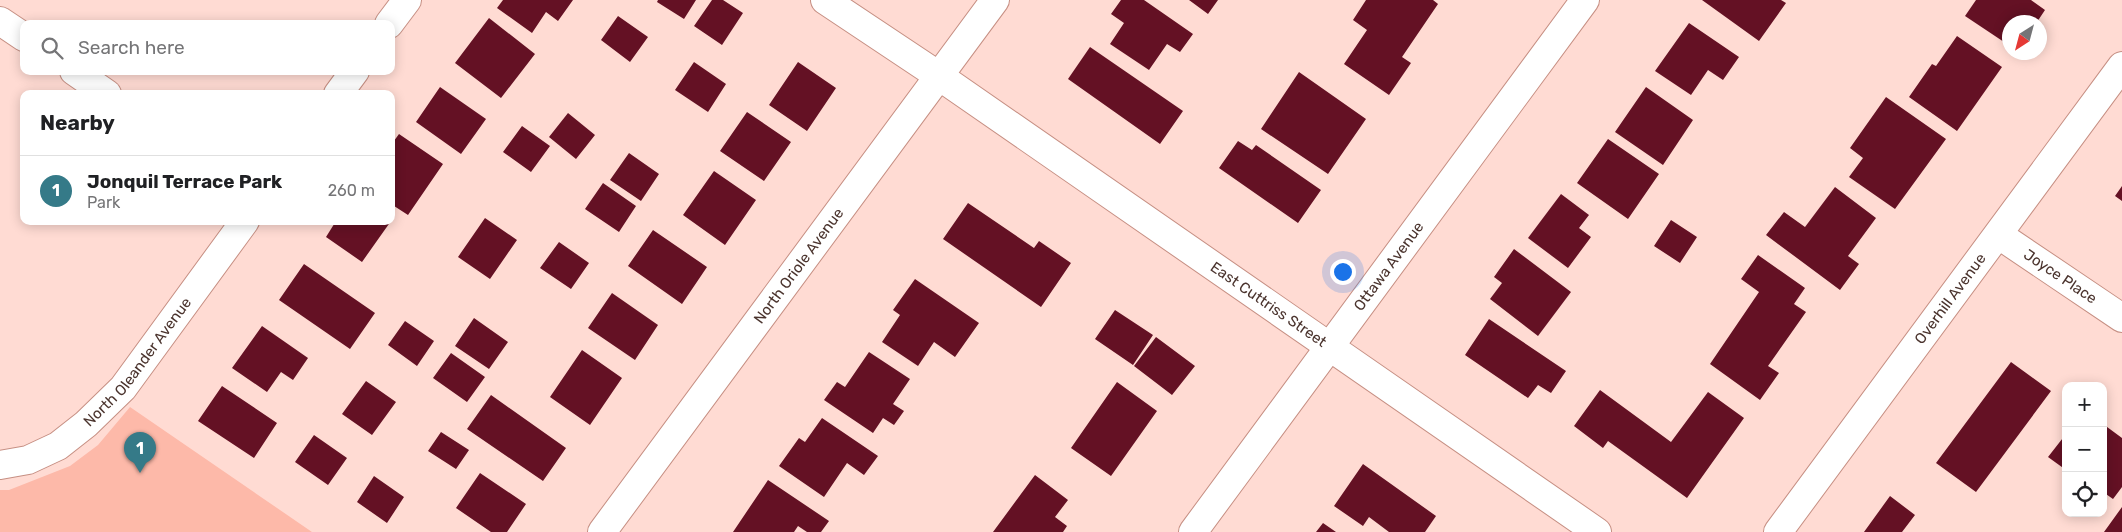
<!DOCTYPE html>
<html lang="en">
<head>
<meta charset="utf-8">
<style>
  body { margin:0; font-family:Rubik,sans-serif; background:#f2f2f2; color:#202124 }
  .controls { position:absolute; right:15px; bottom:15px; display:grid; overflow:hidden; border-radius:10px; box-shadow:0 2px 12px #0003 }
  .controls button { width:45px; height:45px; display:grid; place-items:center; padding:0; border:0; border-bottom:1px solid #e0e0e0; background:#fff; color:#202124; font:25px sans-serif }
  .compass { position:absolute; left:2002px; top:15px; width:45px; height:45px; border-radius:50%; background:#fff; box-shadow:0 2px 12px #0003; rotate:216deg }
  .you { position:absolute; left:1342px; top:271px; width:18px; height:18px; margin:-12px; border:4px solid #fff; border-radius:50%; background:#1a73e8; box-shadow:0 0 0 8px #1a73e833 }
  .badge { display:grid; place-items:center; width:32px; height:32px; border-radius:50%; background:#357a88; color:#fff; font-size:16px; font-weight:700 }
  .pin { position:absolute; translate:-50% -41px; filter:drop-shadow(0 1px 2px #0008) }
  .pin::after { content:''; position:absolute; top:26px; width:18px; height:15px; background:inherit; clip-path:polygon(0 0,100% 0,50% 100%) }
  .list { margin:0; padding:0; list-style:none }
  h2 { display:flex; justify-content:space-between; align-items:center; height:65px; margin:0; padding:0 20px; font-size:21px }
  h2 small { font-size:16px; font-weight:400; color:#757577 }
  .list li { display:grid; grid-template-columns:32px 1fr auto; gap:15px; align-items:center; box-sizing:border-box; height:70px; padding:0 20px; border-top:1px solid #e0e0e0 }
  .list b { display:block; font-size:19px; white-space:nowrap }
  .list p { margin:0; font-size:16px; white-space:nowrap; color:#757577 }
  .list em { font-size:16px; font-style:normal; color:#757577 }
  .icon { flex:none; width:28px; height:28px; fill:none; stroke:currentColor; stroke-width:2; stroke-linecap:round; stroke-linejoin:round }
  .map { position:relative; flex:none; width:2122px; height:532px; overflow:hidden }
  .search { position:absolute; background:#fff; box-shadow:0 2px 12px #0003; left:20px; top:20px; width:375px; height:55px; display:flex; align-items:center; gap:12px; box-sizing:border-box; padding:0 18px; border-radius:10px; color:#757577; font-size:19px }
  .panel { position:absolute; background:#fff; box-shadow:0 2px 12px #0003; left:20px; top:90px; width:375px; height:135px; border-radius:10px }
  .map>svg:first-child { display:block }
  .green { fill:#fdb9a9 }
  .building { fill:#641124 }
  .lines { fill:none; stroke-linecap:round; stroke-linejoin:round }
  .street-casing { stroke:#c68f83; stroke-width:30 }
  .street { stroke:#fff; stroke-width:28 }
  .labels { text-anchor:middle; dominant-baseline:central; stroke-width:5; stroke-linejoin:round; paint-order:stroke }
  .street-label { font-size:15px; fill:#4b342e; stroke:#fbeeeb }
</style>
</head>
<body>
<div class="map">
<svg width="2122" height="532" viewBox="0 0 2122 532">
  <rect width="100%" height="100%" fill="#ffdbd3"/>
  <path class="green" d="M 130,407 L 312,532 L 0,532 L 0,490 L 9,490 L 70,466 L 98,445 Z"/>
  <path class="building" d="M 503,0 L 573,0 L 558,21 L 546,12 L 532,33 L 497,8 Z
    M 658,0 L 696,0 L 684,19 L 657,2 Z
    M 712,0 L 723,0 L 743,13 L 722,45 L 694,26 Z
    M 1121,0 L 1144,0 L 1193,34 L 1180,52 L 1167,44 L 1149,70 L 1110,44 L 1124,23 L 1111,14 Z
    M 1189,0 L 1218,0 L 1208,14 Z
    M 1366,0 L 1433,0 L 1438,4 L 1402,57 L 1411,63 L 1389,95 L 1344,64 L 1367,30 L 1353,20 Z
    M 1702,0 L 1781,0 L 1786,3 L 1759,41 Z
    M 1976,0 L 2031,0 L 2045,10 L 2037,22 L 2010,22 L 2010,46 L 1965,16 Z
    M 618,16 L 648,37 L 630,62 L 601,40 Z
    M 489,18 L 535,54 L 501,98 L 455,63 Z
    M 1689,23 L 1739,57 L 1723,80 L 1708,70 L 1691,95 L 1655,71 Z
    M 1957,36 L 2002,67 L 1957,131 L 1909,97 L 1932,64 L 1936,66 Z
    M 1090,47 L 1183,111 L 1160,144 L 1068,79 Z
    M 694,62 L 726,84 L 708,112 L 675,90 Z
    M 798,62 L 836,88 L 807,131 L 769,105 Z
    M 1299,72 L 1366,119 L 1328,174 L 1261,129 Z
    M 440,87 L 486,119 L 461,154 L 416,122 Z
    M 1646,87 L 1693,120 L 1663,165 L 1615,132 Z
    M 1886,97 L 1946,139 L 1895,209 L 1849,177 L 1863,158 L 1850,148 Z
    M 747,112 L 791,142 L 764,181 L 720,151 Z
    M 568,113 L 595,135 L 576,159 L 549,137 Z
    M 522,126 L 550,146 L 531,172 L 503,152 Z
    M 399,134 L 443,164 L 408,215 L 391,204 L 391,145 Z
    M 1608,139 L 1659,174 L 1628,219 L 1577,183 Z
    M 1238,141 L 1252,150 L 1256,145 L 1321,190 L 1298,223 L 1219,168 Z
    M 629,153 L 659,174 L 641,201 L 610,180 Z
    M 714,171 L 756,200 L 725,245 L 683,215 Z
    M 603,183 L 636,206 L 619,232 L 585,209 Z
    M 2122,186 L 2122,201 L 2115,196 Z
    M 1835,187 L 1876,218 L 1848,256 L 1859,264 L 1840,290 L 1766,235 L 1784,212 L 1805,227 Z
    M 1561,194 L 1589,215 L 1579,228 L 1591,237 L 1568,268 L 1528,238 Z
    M 968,203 L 1034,248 L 1039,241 L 1071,263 L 1041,307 L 943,239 Z
    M 485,218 L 517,240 L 490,279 L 458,257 Z
    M 1671,220 L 1697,237 L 1680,263 L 1654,246 Z
    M 336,221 L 391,221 L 362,262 L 326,237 Z
    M 653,230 L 707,267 L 682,304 L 628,266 Z
    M 559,242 L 589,263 L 571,289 L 540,268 Z
    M 1514,249 L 1571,292 L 1538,336 L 1490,299 L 1502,283 L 1494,277 Z
    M 1758,255 L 1805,288 L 1794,304 L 1806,312 L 1768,366 L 1779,373 L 1760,400 L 1710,364 L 1759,292 L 1741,279 Z
    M 304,264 L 375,313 L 350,349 L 279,300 Z
    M 915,279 L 979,323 L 955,357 L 934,342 L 918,366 L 882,342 L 900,315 L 893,310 Z
    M 612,293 L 658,325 L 635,360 L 588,328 Z
    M 1115,310 L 1153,335 L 1133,365 L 1095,339 Z
    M 474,318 L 508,342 L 489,369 L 455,346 Z
    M 1489,319 L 1566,371 L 1551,393 L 1538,385 L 1528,398 L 1465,355 Z
    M 405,321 L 434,341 L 417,366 L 388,345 Z
    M 262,326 L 308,358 L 293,380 L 281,372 L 267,392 L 232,368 Z
    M 1156,337 L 1195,366 L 1172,395 L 1134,366 Z
    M 582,350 L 622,378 L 590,425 L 550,397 Z
    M 869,352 L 910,379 L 893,404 L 904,411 L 894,425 L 883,418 L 873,433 L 824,400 L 837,382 L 845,387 Z
    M 451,353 L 485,377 L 467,402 L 433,378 Z
    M 2011,362 L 2051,391 L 1976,492 L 1936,463 Z
    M 366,381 L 396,402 L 372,435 L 342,414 Z
    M 1117,382 L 1157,411 L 1111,476 L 1071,448 Z
    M 222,386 L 277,423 L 254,458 L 198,421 Z
    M 1600,390 L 1671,442 L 1708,392 L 1744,418 L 1687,498 L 1608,441 L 1603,448 L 1574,426 Z
    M 491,395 L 566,448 L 543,481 L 467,429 Z
    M 822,418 L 878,456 L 864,475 L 847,463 L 824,497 L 779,466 L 799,438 L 805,442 Z
    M 2103,424 L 2122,438 L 2122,487 L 2113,499 L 2103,492 Z
    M 441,432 L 469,450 L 456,469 L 428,451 Z
    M 2066,434 L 2066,470 L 2048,457 Z
    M 314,435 L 347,458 L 328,485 L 295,462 Z
    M 1363,464 L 1436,516 L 1425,532 L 1389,532 L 1369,517 L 1363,526 L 1334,506 Z
    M 480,473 L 526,504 L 507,532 L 491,532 L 456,508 Z
    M 1035,475 L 1068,500 L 1055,517 L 1067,526 L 1063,532 L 993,532 Z
    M 374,476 L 404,497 L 387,523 L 357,502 Z
    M 768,480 L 829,521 L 821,532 L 807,532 L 798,526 L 794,532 L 733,532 Z
    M 1890,496 L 1915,515 L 1902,532 L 1864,532 Z
    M 2122,507 L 2122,532 L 2104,532 Z
    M 1323,523 L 1336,532 L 1316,532 Z"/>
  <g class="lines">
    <defs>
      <g id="street">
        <path id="s1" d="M 825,0 L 939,76 L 1597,532"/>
        <path d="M 0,21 L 24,37"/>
        <path d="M 389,24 L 407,0"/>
        <path d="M 74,71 L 107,94"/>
        <path d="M 338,94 L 355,71"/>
        <path id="s2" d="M 1999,235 L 2122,318"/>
        <path id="s3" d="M 0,465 L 28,460 L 58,446 L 86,424 L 123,388 L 245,221"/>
        <path id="s4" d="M 602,532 L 995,0"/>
        <path id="s5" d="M 1193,532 L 1585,0"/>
        <path id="s6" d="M 1778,532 L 2122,66"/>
      </g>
    </defs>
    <use href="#street" class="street-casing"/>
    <use href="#street" class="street"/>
  </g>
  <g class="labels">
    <g class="street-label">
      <text stroke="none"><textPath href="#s4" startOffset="331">North Oriole Avenue</textPath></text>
      <text stroke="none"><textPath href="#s5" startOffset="330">Ottawa Avenue</textPath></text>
      <text stroke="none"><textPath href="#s2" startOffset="74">Joyce Place</textPath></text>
      <text stroke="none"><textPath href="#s6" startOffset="290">Overhill Avenue</textPath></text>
      <text stroke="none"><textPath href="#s1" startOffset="538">East Cuttriss Street</textPath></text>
      <text stroke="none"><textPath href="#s3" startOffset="178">North Oleander Avenue</textPath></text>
    </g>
  </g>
</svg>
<div class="controls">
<button>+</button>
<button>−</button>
<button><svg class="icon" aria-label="locate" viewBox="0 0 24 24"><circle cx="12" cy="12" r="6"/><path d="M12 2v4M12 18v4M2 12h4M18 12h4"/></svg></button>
</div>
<svg class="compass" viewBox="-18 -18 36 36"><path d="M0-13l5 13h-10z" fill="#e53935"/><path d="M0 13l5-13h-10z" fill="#757577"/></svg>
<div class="you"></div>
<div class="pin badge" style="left:140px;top:473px">1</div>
<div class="search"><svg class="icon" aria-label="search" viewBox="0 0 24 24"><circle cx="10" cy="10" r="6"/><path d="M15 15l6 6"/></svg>Search here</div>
<section class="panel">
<h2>Nearby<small></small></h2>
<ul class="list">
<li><span class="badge">1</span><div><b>Jonquil Terrace Park</b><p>Park</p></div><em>260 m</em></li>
</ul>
</section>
</div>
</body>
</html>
